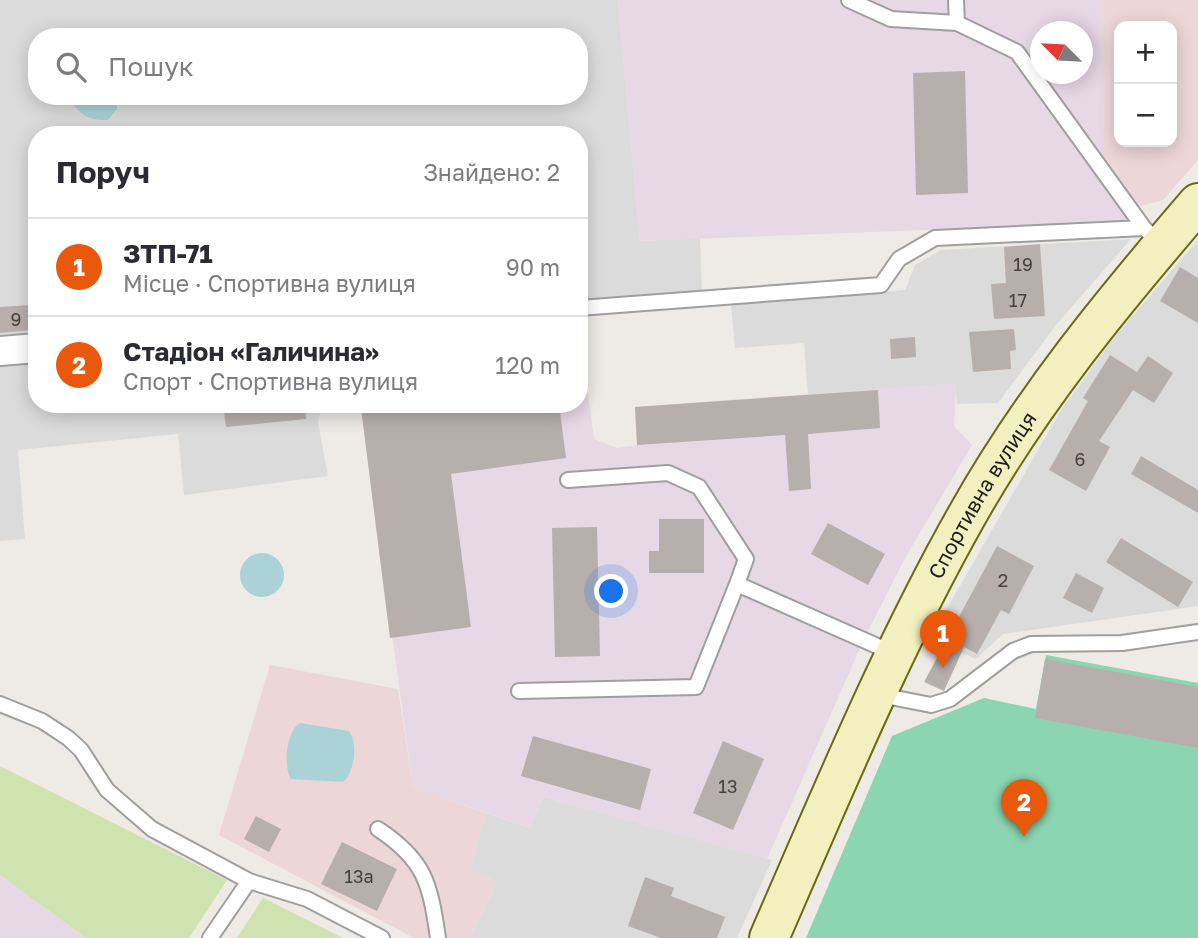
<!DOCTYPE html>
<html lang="uk">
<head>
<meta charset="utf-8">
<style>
  body { margin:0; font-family:"Golos Text",sans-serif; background:#f2f2f3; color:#2b2b33 }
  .controls { position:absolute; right:21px; top:21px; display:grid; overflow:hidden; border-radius:14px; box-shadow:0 4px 18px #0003 }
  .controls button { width:63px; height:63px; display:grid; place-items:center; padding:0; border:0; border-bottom:2px solid #e1e1e2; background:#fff; color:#2b2b33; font:35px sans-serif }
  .compass { position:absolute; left:1030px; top:21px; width:63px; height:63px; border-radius:50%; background:#fff; box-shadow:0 4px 18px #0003; rotate:294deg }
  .you { position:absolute; left:612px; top:592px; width:24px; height:24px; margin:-18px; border:5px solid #fff; border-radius:50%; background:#1a73e8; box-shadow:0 0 0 10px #1a73e833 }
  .badge { display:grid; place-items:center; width:46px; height:46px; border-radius:50%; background:#ea580c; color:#fff; font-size:23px; font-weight:700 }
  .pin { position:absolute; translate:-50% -58px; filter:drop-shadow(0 2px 4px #0008) }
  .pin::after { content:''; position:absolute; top:37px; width:24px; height:21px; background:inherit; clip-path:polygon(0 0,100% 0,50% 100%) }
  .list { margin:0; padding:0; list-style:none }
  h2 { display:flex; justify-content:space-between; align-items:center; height:91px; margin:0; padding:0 28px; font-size:30px }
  h2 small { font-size:23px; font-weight:400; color:#7c7c81 }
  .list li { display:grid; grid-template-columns:46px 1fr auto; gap:21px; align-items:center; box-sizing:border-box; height:98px; padding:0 28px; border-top:2px solid #e1e1e2 }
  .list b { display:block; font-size:26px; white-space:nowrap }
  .list p { margin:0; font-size:23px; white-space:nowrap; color:#7c7c81 }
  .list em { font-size:23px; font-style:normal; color:#7c7c81 }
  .icon { flex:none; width:38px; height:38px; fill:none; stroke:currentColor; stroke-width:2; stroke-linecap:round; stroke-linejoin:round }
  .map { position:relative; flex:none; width:1198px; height:938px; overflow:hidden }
  .search { position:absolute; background:#fff; box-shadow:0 4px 18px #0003; left:28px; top:28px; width:560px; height:77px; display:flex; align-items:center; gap:18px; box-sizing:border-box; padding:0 24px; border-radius:28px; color:#7c7c81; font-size:26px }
  .panel { position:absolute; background:#fff; box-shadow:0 4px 18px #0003; left:28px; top:126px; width:560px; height:287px; border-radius:28px }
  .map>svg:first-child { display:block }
  .residential { fill:#dcdbdb; fill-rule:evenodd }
  .commercial { fill:#edd6d8; fill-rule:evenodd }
  .industrial { fill:#e6d8e5; fill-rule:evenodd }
  .grass { fill:#cfe3b0 }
  .pitch { fill:#8bd5b1 }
  .water { fill:#aad2d7 }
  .building { fill:#b7afab }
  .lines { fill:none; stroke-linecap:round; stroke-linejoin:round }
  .lane-casing { stroke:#9f9f9f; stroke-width:18 }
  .street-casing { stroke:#9f9f9f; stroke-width:32 }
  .secondary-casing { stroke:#6a6a10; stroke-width:42 }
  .lane { stroke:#fff; stroke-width:14 }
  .street { stroke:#fff; stroke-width:28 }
  .secondary { stroke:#f3f0bf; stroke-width:38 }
  .labels { text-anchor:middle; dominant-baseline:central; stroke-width:6; stroke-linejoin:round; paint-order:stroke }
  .number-label { font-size:18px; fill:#444241 }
  .street-label { font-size:21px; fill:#1e1e1e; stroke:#fff }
</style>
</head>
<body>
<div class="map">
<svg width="1198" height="938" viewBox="0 0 1198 938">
  <rect width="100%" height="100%" fill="#eeeae5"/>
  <path class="residential" d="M 0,0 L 618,0 L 640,241 L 700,238 L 702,294 L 579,304 L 579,135 L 37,135 L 37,341 L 0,344 ZM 37,37 L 579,37 L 579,96 L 37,96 Z
    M 1131,239 L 1056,325 L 998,403 L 957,404 L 955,384 L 808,395 L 804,343 L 735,348 L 731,304 L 905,290 L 915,265 L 941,250 Z
    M 1198,240 L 1198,606 L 1003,634 L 976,659 L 930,638 L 1061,410 L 1116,335 Z
    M 37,356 L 37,404 L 322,404 L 318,422 L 328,476 L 184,495 L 178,434 L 18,450 L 25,539 L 0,541 L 0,359 Z
    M 543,797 L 772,860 L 737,938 L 470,938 L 497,882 L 470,870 L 486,813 L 530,828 Z"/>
  <path class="commercial" d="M 1102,0 L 1198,0 L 1198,160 L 1163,200 L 1141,206 L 1104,156 ZM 1119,26 L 1172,26 L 1172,142 L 1119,142 Z
    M 270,665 L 398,689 L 413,787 L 486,813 L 470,870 L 497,882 L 470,938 L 414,938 L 219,835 Z"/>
  <path class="industrial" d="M 618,0 L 1102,0 L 1104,156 L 1141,206 L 1126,219 L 1128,222 L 640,241 ZM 1040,32 L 1082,32 L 1082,74 L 1040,74 Z
    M 956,383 L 954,426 L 972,445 L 905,558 L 864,639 L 767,859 L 543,797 L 530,828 L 413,787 L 361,408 L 393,404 L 446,413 L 515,404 L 579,404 L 579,396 L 588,394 L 594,439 L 617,448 L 637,445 L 635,407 Z
    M 0,875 L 86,938 L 0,938 Z"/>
  <path class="grass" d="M 0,766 L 227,880 L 189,938 L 86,938 L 0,875 Z
    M 263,898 L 343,938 L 237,938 Z"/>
  <path class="pitch" d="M 1046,655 L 1198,683 L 1198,938 L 806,938 L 892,736 L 984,698 L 1036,709 Z"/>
  <path class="water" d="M 71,96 L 117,96 L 117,109 L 108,120 C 89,121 83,116 71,102 Z
    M240 575a22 22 0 1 1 44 0a22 22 0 1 1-44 0Z
    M 300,723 L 349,731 C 358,743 355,772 343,782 L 291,779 C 283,766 286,731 300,723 Z"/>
  <path class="building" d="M 965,71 L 968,193 L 916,195 L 913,73 Z
    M 1040,244 L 1045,316 L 994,319 L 991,284 L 1006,283 L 1004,247 Z
    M 1180,267 L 1198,278 L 1198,323 L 1160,301 Z
    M 31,305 L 33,330 L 0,333 L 0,307 Z
    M 1014,329 L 1016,350 L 1010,351 L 1011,369 L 973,372 L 969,332 Z
    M 915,337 L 916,357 L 891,359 L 890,339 Z
    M 1110,355 L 1137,372 L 1148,356 L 1173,373 L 1154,403 L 1133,390 L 1099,441 L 1110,447 L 1086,491 L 1049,470 L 1088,401 L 1083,398 Z
    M 878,390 L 880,428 L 808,434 L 811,489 L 789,491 L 785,435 L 637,445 L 635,407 Z
    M 223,404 L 305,404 L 306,419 L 226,427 Z
    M 393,404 L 445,404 L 446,413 L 515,404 L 559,404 L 566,458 L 451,474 L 471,627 L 390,638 L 361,408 Z
    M 1141,456 L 1198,490 L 1198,513 L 1131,474 Z
    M 659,519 L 704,519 L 704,573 L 649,573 L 649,551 L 659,551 Z
    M 828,523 L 885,554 L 868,585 L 811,554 Z
    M 597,527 L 600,656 L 555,657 L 552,528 Z
    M 1121,538 L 1193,582 L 1178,607 L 1106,562 Z
    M 997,546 L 1034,566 L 1009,614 L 1001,610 L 977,654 L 964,647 L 944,691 L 924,682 Z
    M 1076,573 L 1104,588 L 1092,613 L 1063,598 Z
    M 1045,659 L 1198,687 L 1198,748 L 1035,718 Z
    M 533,736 L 651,769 L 640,810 L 521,776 Z
    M 723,741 L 764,759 L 733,830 L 693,813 Z
    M 256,816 L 281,829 L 269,852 L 244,839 Z
    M 342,842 L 397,869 L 377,911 L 321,884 Z
    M 645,877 L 674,888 L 671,896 L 725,917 L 717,938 L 661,938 L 628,926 Z"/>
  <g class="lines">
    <defs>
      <path id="lane" d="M 849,0 L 891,19 L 957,23
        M 956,0 L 957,23 L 1017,52 L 1144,228
        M 579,308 L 881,285 L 899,259 L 935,238 L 1144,228 L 1161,244
        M 568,480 L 668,473 L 699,487 L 746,559 L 737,584 L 893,653
        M 519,691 L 696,687 L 737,584
        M 880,695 L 931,705 L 950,699 L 1013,651 L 1031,644 L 1122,643 L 1198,632
        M 0,704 L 42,721 L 68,738 L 81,750 L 107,790 L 152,829 L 249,881 L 307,899 L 382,938
        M 378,829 C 425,860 430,883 438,938
        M 210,938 L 249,881"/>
      <path id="street" d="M 0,351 L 37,348"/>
      <g id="secondary">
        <path id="s1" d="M 769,938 C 831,796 890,652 966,517 C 1031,401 1112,303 1198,203"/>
      </g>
    </defs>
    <use href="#lane" class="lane-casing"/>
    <use href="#street" class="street-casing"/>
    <use href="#secondary" class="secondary-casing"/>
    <use href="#lane" class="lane"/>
    <use href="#street" class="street"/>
    <use href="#secondary" class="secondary"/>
  </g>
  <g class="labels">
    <g class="number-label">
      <text x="1023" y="264">19</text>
      <text x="1018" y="300">17</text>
      <text x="16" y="319">9</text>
      <text x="1080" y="459">6</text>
      <text x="1003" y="580">2</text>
      <text x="728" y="786">13</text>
      <text x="359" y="876">13а</text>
    </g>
    <g class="street-label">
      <text stroke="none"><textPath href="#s1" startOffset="492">Спортивна вулиця</textPath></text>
    </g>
  </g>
</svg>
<div class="controls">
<button>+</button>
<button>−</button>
</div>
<svg class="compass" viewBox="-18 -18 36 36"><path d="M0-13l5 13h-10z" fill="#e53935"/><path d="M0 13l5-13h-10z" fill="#7c7c81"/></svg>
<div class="you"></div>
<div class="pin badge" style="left:943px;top:668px">1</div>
<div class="pin badge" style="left:1024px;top:837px">2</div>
<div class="search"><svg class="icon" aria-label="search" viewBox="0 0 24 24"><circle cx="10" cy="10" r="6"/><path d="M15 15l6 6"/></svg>Пошук</div>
<section class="panel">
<h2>Поруч<small>Знайдено: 2</small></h2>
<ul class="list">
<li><span class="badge">1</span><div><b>ЗТП-71</b><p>Місце · Спортивна вулиця</p></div><em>90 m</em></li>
<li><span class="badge">2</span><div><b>Стадіон «Галичина»</b><p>Спорт · Спортивна вулиця</p></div><em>120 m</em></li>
</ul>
</section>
</div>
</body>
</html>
